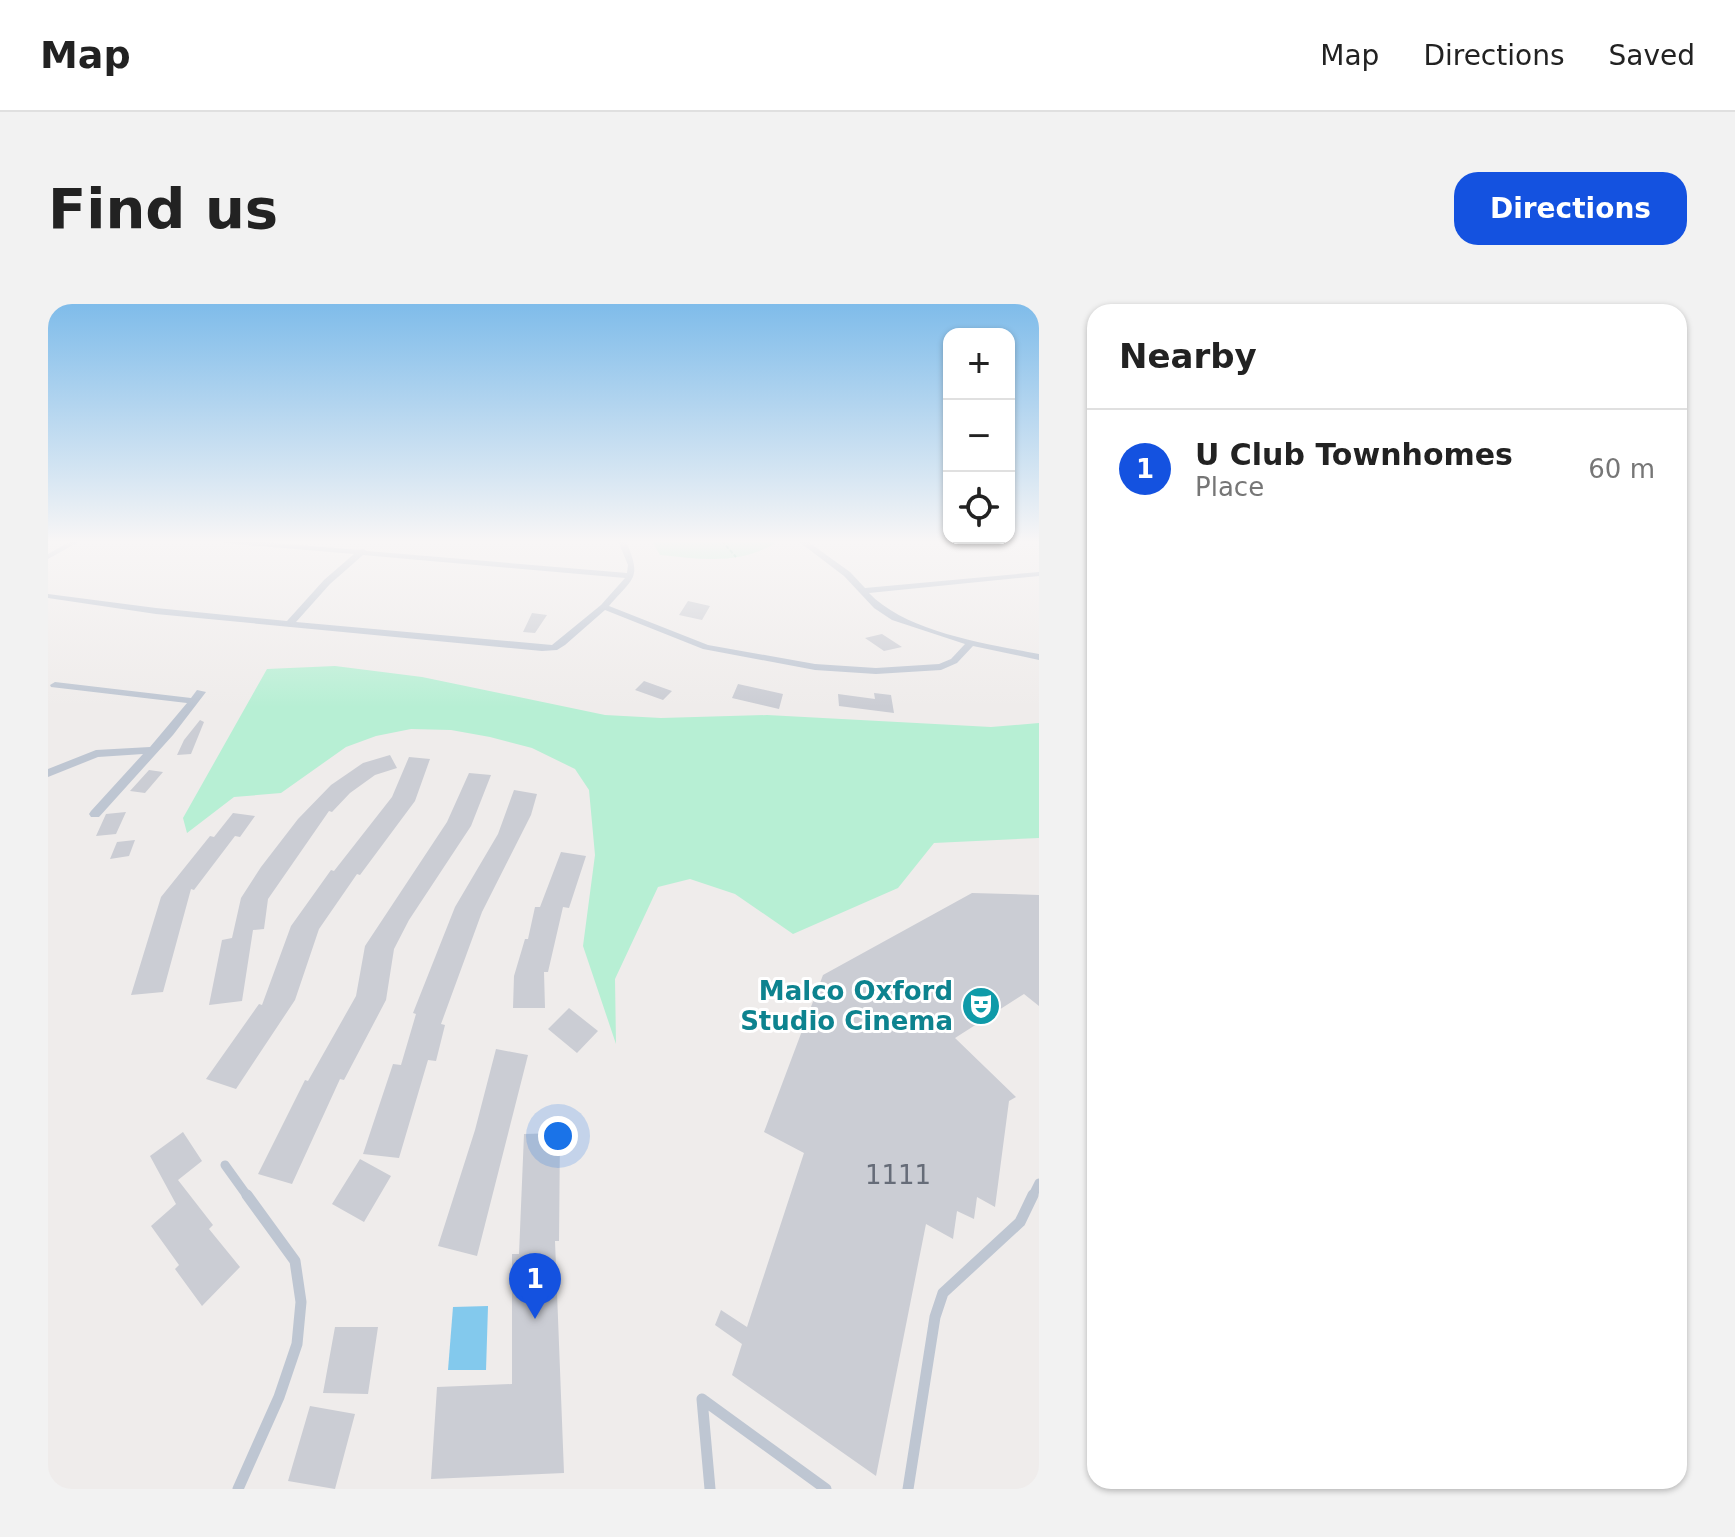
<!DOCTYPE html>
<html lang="en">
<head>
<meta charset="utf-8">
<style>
  body { margin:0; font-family:"DejaVu Sans",sans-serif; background:#f2f2f2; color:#222 }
  .controls { position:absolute; right:24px; top:24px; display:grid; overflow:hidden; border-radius:16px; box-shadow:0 2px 6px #0004 }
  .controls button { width:72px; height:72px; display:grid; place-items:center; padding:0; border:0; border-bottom:2px solid #e0e0e0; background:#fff; color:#222; font:40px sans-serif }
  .you { position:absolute; left:510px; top:832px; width:28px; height:28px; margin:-20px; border:6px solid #fff; border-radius:50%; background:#1a73e8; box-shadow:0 0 0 12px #1a73e833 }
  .badge { display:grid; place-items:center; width:52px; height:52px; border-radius:50%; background:#1452e0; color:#fff; font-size:26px; font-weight:700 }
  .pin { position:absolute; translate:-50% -66px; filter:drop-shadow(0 2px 4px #0008) }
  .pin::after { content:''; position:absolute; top:42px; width:28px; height:24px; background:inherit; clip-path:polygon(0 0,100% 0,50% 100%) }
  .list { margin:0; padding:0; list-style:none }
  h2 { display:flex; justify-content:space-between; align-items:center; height:104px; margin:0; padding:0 32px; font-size:34px }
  h2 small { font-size:26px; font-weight:400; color:#767676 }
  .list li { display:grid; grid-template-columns:52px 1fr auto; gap:24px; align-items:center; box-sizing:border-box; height:120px; padding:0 32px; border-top:2px solid #e0e0e0 }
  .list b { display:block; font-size:30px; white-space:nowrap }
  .list p { margin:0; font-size:26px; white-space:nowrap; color:#767676 }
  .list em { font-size:26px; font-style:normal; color:#767676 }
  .icon { flex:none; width:44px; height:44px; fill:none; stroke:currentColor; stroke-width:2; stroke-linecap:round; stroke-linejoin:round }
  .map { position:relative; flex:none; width:991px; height:1185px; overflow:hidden; border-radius:24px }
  header { display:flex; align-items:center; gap:48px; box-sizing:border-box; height:112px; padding:0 40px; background:#fff; border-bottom:2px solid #e0e0e0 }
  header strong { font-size:38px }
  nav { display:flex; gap:44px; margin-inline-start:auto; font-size:28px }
  .intro { display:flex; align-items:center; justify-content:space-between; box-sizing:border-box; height:192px; padding:0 48px }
  h1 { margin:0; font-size:56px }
  .button { padding:20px 36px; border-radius:24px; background:#1452e0; color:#fff; font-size:28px; font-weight:700 }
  main { display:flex; gap:48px; padding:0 48px }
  aside { flex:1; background:#fff; border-radius:24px; box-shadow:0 2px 6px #0004 }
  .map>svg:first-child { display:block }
  .green { fill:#b7efd4 }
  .water { fill:#83c9ed }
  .building { fill:#cbcdd4 }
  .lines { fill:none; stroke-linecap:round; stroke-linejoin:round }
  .path { stroke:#6fcdab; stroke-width:2; stroke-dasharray:4 2; stroke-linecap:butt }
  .service-far1 { stroke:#bec6d2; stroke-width:9 }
  .service { stroke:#bec6d2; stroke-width:11 }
  .minor { fill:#bec6d2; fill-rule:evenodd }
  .labels { text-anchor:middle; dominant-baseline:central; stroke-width:6; stroke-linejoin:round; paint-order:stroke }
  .culture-label { font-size:26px; font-weight:bold; fill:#0d838f; stroke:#fff; text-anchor:end }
  .near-number-label { font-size:26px; fill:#666c78 }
</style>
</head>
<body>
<header>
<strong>Map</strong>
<nav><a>Map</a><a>Directions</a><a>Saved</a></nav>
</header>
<div class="intro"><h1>Find us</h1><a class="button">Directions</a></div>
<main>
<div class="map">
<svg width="991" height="1185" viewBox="0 0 991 1185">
  <rect width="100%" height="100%" fill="#efeceb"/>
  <path class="green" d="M 604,237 L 730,237 C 694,262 653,255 612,251 Z
    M 287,362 L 374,373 L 557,411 L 613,414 L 719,411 L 943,423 L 991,419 L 991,534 L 886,539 L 850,584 L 745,630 L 687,590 L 642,575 L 610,583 L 567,675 L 568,740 L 535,642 L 547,551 L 541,486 L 527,465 L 484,444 L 442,433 L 403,426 L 363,425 L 328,432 L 298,443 L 233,489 L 186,493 L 139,529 L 135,514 L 219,365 Z"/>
  <path class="water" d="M 440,1002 L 438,1066 L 400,1066 L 405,1003 Z"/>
  <path class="building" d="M 640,297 L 662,302 L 654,316 L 631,311 Z
    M 484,309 L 499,311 L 487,329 L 475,328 Z
    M 834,330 L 854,343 L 836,347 L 817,334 Z
    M 596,377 L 624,387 L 615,396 L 587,386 Z
    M 690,380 L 735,390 L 731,405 L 684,394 Z
    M 826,389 L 843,391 L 846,409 L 791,402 L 790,390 L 827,395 Z
    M 152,416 L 156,418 L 143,450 L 129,451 L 136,436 Z
    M 342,451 L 349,464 L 327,471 L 302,489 L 284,508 L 281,507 L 220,595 L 216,625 L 205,626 L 194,697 L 161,701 L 174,636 L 184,634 L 193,594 L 213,563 L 250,515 L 283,481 L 315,459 Z
    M 361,453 L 382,455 L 367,497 L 312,571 L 309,570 L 271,625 L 247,696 L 188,785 L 158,775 L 211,700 L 214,701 L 243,622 L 283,566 L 286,567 L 344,493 Z
    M 101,466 L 115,468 L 97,489 L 82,487 Z
    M 421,469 L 443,471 L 423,522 L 361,616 L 346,645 L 338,696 L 296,776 L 292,775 L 244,880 L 210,870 L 257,776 L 260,777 L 308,692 L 317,642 L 399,518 Z
    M 466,486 L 489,490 L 483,511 L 434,608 L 393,720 L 397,721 L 388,757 L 380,756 L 351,854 L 315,850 L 345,760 L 353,761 L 368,710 L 365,709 L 407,603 L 450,530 Z
    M 78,508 L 68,530 L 48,532 L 58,510 Z
    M 185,509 L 207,512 L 192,533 L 187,532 L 146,586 L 143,585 L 115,688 L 83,691 L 113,593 L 162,532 L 166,533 Z
    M 87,536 L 81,552 L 62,555 L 69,538 Z
    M 513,548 L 538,552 L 521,604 L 515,603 L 500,668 L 496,668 L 497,704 L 465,704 L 466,672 L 477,635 L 480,635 L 487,603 L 492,603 Z
    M 924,589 L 991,591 L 991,702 L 976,690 L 907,734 L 968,793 L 961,797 L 947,903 L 929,893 L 926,915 L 909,907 L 905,935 L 878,920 L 828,1172 L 684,1071 L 694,1040 L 667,1021 L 673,1006 L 699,1023 L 756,849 L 716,828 L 775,671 Z
    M 521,704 L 550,727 L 529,749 L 500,725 Z
    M 448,745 L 480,751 L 429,952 L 390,942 L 427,826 Z
    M 135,828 L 154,857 L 130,876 L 165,921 L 161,925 L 192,963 L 154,1002 L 127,965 L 131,961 L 103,922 L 128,900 L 102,852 Z
    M 512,829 L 511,937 L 507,937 L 516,1169 L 383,1175 L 389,1083 L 464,1080 L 464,950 L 471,950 L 476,830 Z
    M 312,855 L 343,872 L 316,918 L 284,900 Z
    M 287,1023 L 330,1023 L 320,1090 L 275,1089 Z
    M 262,1102 L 307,1110 L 287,1185 L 240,1177 Z"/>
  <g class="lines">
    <path class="path" d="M 674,237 L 688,253"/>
    <path class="service-far1" d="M 177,861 L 200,893
      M 984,893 L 991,879"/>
    <path class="service" d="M 654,1095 L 778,1185
      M 654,1095 L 662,1185
      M 190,1185 L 231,1093 L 249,1040 L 253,998 L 247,957 L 199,891
      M 860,1185 L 887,1013 L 895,989 L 972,918 L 985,891"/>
    <path class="minor" d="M 23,237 L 32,237 L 0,255 L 0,250 Z
      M 172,237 L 202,237 L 311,246 L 315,245 L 319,247 L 579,269 L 580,261 L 570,237 L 578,237 C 594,275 586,273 561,302 L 660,341 L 767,360 L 828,364 L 891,360 L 903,355 L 917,340 L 844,316 L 826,304 L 796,272 L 750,237 L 759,237 L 802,268 L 817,284 L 991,268 L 991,272 L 821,289 C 858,328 939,340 991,350 L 991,356 L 925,342 L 909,359 L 893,366 L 828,370 L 767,366 L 655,345 L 557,306 L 517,341 L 509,346 L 494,347 L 108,310 L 0,294 L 0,290 L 108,304 L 239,317 L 276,276 L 306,250 L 176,239 ZM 315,251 L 577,274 L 553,301 L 504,341 L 248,318 L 282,280 Z
      M 7,378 L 143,394 L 149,386 L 158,388 L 125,431 L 51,513 L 43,513 L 41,510 L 43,507 L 95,450 L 50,453 L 0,473 L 0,465 L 48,446 L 102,443 L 139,399 L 3,383 L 2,381 Z"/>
  </g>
  <linearGradient id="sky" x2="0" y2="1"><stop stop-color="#7fbcea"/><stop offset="0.59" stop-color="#f8f6f6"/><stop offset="1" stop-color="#f8f6f6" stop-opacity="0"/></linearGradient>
  <rect width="991" height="403" fill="url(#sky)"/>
  <defs>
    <symbol id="theatre-disc" viewBox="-11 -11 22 22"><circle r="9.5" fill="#0f9aa8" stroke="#fff"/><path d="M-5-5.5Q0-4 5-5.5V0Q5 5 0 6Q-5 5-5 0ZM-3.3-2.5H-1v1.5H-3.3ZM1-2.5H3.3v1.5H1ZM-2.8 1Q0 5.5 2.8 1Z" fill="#fff"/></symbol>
  </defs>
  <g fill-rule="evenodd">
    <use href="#theatre-disc" x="911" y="680" width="44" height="44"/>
  </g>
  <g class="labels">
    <g class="culture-label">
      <text x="905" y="687">Malco Oxford<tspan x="905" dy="30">Studio Cinema</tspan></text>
    </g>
    <g class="near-number-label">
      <text x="850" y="871">1111</text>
    </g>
  </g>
</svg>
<div class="controls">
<button>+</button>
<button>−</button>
<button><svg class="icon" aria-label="locate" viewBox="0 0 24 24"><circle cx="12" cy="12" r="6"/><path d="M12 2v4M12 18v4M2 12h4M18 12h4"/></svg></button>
</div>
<div class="you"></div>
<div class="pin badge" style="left:487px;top:1015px">1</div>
</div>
<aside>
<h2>Nearby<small></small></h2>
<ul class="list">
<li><span class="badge">1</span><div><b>U Club Townhomes</b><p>Place</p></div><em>60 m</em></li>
</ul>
</aside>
</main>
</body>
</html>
